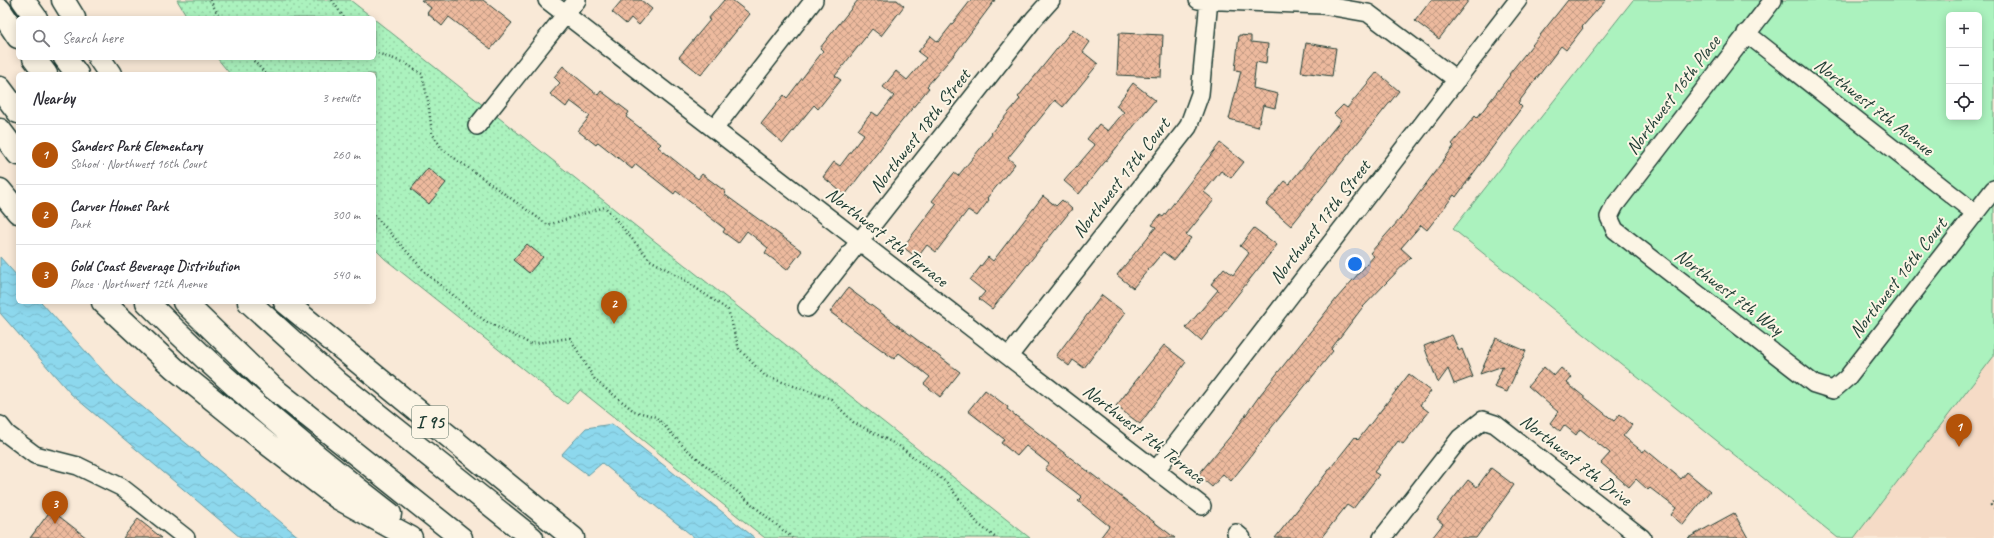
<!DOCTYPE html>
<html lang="en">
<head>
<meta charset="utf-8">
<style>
  body { margin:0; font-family:Caveat,sans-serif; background:#f2f2f3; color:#2b2b33 }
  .controls { position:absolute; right:12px; top:12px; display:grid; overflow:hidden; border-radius:6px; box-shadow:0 2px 10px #0003 }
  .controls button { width:36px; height:36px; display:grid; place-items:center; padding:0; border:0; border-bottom:1px solid #e1e1e2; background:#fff; color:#2b2b33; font:20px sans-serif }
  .you { position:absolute; left:1355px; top:264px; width:14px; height:14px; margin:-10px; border:3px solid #fff; border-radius:50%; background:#1a73e8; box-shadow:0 0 0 6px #1a73e833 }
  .badge { display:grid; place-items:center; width:26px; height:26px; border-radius:50%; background:#b45309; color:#fff; font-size:13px; font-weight:700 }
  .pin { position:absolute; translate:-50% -33px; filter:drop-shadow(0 1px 2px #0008) }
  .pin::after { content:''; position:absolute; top:21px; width:14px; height:12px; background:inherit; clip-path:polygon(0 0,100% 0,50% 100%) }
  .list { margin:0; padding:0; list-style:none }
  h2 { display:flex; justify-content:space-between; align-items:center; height:52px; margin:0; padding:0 16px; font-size:17px }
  h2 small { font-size:13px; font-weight:400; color:#7c7c81 }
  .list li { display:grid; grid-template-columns:26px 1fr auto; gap:12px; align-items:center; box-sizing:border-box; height:60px; padding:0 16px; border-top:1px solid #e1e1e2 }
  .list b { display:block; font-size:15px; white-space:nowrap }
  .list p { margin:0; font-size:13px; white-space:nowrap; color:#7c7c81 }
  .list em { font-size:13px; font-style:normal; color:#7c7c81 }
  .icon { flex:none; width:22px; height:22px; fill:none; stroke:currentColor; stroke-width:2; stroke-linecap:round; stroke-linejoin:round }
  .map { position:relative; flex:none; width:1994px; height:538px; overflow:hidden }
  .search { position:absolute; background:#fff; box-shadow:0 2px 10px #0003; left:16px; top:16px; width:360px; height:44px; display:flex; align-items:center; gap:10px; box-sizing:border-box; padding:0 14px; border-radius:6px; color:#7c7c81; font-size:15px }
  .panel { position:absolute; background:#fff; box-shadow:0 2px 10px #0003; left:16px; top:72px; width:360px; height:232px; border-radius:6px }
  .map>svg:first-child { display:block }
  .built { fill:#f5dbc6 }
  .grass { fill:#abf2be; stroke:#659879; fill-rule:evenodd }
  .park { fill:url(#park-dots); stroke:#659879 }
  .water { fill:url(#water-waves); stroke:#619aa3 }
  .building { fill:url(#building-cross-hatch); stroke:#1f3d34 }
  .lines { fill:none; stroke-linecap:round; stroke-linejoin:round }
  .minor-casing { stroke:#1f3d34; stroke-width:20 }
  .motorway-casing { stroke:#1f3d34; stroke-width:25 }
  .path { stroke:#1f3d34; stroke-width:2.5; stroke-dasharray:1 3; stroke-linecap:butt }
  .minor { stroke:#fcf5e5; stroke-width:17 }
  .motorway { stroke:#fcf5e5; stroke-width:22 }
  .labels { text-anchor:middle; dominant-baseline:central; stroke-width:4; stroke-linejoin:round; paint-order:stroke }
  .shield { fill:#fcf5e5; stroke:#617469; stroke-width:1 }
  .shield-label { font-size:18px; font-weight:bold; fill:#1f3d34 }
  .street-label { font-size:19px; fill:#1f3d34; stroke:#fcf5e5 }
</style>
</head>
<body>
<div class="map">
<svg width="1994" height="538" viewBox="0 0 1994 538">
  <defs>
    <pattern id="park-dots" width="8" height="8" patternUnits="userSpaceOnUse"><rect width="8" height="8" fill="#abf2be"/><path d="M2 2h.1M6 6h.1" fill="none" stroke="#93d0a4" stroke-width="1.8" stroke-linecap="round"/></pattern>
    <pattern id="water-waves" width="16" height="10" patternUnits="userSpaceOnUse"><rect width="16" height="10" fill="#8dd8ed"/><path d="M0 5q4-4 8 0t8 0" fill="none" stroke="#79bacc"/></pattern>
    <pattern id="building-cross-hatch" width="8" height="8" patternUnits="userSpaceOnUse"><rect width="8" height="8" fill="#edba9e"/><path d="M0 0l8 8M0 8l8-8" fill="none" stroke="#bf9882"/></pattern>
  </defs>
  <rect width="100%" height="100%" fill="#f9e9d7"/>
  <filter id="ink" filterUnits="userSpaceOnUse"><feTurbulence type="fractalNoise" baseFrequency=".025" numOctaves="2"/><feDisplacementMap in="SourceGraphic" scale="8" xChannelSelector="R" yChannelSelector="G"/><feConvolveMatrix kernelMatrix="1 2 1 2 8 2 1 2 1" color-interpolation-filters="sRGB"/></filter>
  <g filter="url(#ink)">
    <path class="built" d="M 1994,356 L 1994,538 L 1854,538 Z"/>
    <path class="grass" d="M 1633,0 L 1994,0 L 1994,356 L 1854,538 L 1838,538 L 1453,229 ZM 1949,15 L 1979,15 L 1979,117 L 1949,117 Z"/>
    <path class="park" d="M 177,0 L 350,0 L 373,18 L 188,18 Z
      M 374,19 L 1030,538 L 765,538 L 580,390 L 567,404 L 385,259 L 374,248 L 374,74 L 230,74 L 217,58 L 374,58 Z"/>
    <path class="water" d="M 0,257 L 18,277 L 18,302 L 41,302 L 115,384 L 300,538 L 241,538 L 71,394 L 0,313 Z
      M 612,424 L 755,538 L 695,538 L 602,463 L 588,475 L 561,455 L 586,428 Z"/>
    <path class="building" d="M 421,0 L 483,0 L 512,23 L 491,49 L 449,17 L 442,26 L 427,13 L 431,8 Z
      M 622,0 L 641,0 L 652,9 L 639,25 L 631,18 L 626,24 L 612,12 Z
      M 724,0 L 732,0 L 750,14 L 701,75 L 679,57 L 710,20 L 708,19 Z
      M 858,0 L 897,0 L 904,6 L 881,36 L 872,29 L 835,76 L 841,80 L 818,109 L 814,105 L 783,143 L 761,124 L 784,95 L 787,98 L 823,51 L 820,48 Z
      M 971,0 L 995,0 L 954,55 L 927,86 L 929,88 L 897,127 L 845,195 L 823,177 L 834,162 L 840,166 L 864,134 L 858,130 L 872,112 L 878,116 L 894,96 L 883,87 L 896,71 L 907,80 L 926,58 L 918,52 L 931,36 L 938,42 Z
      M 1431,0 L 1469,0 L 1439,39 L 1415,21 Z
      M 1568,0 L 1606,0 L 1582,27 L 1583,28 L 1566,50 L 1561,46 L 1518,103 L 1522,107 L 1456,197 L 1454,195 L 1427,230 L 1421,225 L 1401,248 L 1411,257 L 1362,308 L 1331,349 L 1333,351 L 1272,427 L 1248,460 L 1231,481 L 1223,474 L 1212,487 L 1198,475 L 1233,433 L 1260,395 L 1337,298 L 1374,256 L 1370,253 L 1400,219 L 1454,146 L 1452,144 L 1475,116 L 1477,118 L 1510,75 L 1509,74 Z
      M 1073,29 L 1090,42 L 1083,52 L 1098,64 L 1063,107 L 1055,100 L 1008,158 L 1015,164 L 987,198 L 989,200 L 977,216 L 968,210 L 936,252 L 927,245 L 917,258 L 903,247 L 936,204 L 932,201 L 954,173 L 958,176 L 992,134 L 991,133 L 1020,99 L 1018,97 Z
      M 1119,33 L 1163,35 L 1161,77 L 1117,75 Z
      M 1239,35 L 1251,36 L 1251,42 L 1268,44 L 1266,64 L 1256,62 L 1253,88 L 1278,94 L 1275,108 L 1263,105 L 1258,127 L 1229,119 L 1241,71 L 1235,70 Z
      M 1306,43 L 1336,48 L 1332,76 L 1301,72 Z
      M 563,66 L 598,95 L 601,91 L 629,112 L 626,117 L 661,144 L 658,147 L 698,179 L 702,174 L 726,192 L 724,194 L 802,251 L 787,270 L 765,253 L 768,248 L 747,231 L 738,243 L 723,232 L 725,229 L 676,191 L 674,194 L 636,164 L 632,169 L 598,142 L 596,145 L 578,131 L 590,116 L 570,101 L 566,107 L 550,94 L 560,83 L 554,77 Z
      M 1377,72 L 1399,91 L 1291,226 L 1266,204 L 1285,181 L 1289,184 L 1341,120 L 1334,114 L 1343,105 L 1347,108 Z
      M 1133,83 L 1155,100 L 1079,194 L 1064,181 L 1095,145 L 1087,139 L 1099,124 L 1108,131 L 1124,112 L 1116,106 Z
      M 1220,143 L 1244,162 L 1231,178 L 1221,171 L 1204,192 L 1214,200 L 1186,235 L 1191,238 L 1174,260 L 1163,252 L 1133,288 L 1117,275 L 1156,227 L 1152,225 L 1160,215 L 1163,217 Z
      M 428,168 L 446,183 L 429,204 L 411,189 Z
      M 1043,196 L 1056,206 L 1062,200 L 1072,209 L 992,309 L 979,299 L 985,292 L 970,280 L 988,257 L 993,261 Z
      M 1254,228 L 1277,245 L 1201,341 L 1186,328 L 1218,290 L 1211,284 L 1224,268 L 1233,275 L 1249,253 L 1240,246 Z
      M 527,244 L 543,257 L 529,273 L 513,260 Z
      M 848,288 L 960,372 L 940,397 L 924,384 L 930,377 L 899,353 L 894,359 L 830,312 Z
      M 1102,295 L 1125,313 L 1084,368 L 1073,360 L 1069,366 L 1056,356 Z
      M 1452,335 L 1459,351 L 1462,349 L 1473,377 L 1454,384 L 1448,369 L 1438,383 L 1424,346 Z
      M 1496,338 L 1526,351 L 1507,392 L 1494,387 L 1503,366 L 1480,374 Z
      M 1164,345 L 1186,362 L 1140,424 L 1116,406 Z
      M 1544,367 L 1554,376 L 1561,368 L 1572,377 L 1567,383 L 1614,421 L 1620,414 L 1632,425 L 1623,436 L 1643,452 L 1645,449 L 1681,479 L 1687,472 L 1710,491 L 1683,525 L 1671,515 L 1676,508 L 1650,488 L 1648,490 L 1636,479 L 1629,487 L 1601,463 L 1610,453 L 1580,429 L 1576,435 L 1564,425 L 1560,431 L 1550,423 L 1558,412 L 1528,386 Z
      M 1409,374 L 1431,391 L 1420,405 L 1429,412 L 1403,444 L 1398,441 L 1390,452 L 1374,472 L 1379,475 L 1353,509 L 1347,505 L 1321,538 L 1275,538 L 1355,437 L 1358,440 Z
      M 985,390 L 1008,407 L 1007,409 L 1175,538 L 1100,538 L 1109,526 L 1078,501 L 1082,497 L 1045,469 L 1049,464 L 1026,446 L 1017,456 L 1001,443 L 1004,439 L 968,411 Z
      M 1491,468 L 1514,485 L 1476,538 L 1432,538 L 1443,524 L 1437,519 L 1468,480 L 1477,487 Z
      M 51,510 L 87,538 L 30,538 Z
      M 1734,513 L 1748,538 L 1688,538 Z
      M 138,519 L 162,538 L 123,538 Z"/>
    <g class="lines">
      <defs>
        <path id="minor" d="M 547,0 L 1202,506
          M 1198,0 L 1322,5 L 1368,13 L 1457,80
          M 1773,0 L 1615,205 L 1609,217 L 1615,230 L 1814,384 L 1833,390 L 1847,378 L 1994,189
          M 1746,33 L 1975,213
          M 477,126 L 577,0
          M 714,129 L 814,0
          M 807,308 L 1034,19 L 1051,0
          M 1009,356 L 1188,127 L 1200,94 L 1209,0
          M 0,425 L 7,434 L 35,455 L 78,466 L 121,487 L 186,538
          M 1156,470 L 1518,0
          M 1236,533 L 1242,538
          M 1382,538 L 1460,438 L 1483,420 L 1495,424 L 1642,538"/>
        <path id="motorway" d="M 23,0 L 36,18
          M 63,0 L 74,18
          M 0,10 L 18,37
          M 34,58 L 46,74
          M 65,58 L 77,74
          M 99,58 L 110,74
          M 0,88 L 18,112
          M 0,130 L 18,154
          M 0,190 L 18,212
          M 103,302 L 174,368 L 269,445 L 338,498 L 411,538
          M 147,302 C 223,379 304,448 390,514
          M 184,302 L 273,388 L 461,538
          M 249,302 L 337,382 L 532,538
          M 285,302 L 573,538"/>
      </defs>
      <use href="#minor" class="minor-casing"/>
      <use href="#motorway" class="motorway-casing"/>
      <path class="path" d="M 210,0 L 220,18
        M 332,0 L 344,18
        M 374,52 L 405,63 L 422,74 L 428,101 L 432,133 L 442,149 L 548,225 L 605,207 L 650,260 L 680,277 L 728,310 L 739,349 L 765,376 L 831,399 L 853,422 L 899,446 L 947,483 L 978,524 L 996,538
        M 251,58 L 266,74
        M 374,215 L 428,275 L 485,321 L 531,344 L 570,338 L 595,380 L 634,411 L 656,417 L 684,447 L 792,538
        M 1994,502 L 1991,505 L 1994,508"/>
      <use href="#minor" class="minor"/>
      <use href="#motorway" class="motorway"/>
    </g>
  </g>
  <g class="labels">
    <rect class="shield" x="412" y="406" width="36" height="32" rx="3"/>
    <g class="shield-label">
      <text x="430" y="422">I 95</text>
    </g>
    <g class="street-label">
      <text transform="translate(1673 95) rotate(-53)">Northwest 16th Place</text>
      <text transform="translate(1874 107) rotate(38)">Northwest 7th Avenue</text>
      <text transform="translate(920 131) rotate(-52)">Northwest 18th Street</text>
      <text transform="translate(1121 178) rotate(-52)">Northwest 17th Court</text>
      <text transform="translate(1320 222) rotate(-52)">Northwest 17th Street</text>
      <text transform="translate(887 237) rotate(38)">Northwest 7th Terrace</text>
      <text transform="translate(1898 278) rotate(-52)">Northwest 16th Court</text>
      <text transform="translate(1729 292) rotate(37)">Northwest 7th Way</text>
      <text transform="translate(1144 434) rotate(38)">Northwest 7th Terrace</text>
      <text transform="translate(1576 460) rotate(38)">Northwest 7th Drive</text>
    </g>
  </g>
</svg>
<div class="controls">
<button>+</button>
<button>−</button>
<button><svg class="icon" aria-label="locate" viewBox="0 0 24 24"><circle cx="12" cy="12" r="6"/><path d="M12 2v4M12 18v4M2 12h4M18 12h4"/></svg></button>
</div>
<div class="you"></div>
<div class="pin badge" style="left:1959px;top:447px">1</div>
<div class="pin badge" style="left:614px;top:324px">2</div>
<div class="pin badge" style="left:55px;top:524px">3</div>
<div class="search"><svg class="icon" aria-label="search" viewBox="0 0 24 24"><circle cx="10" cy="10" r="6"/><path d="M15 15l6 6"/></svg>Search here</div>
<section class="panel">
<h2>Nearby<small>3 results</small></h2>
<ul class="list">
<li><span class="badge">1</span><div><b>Sanders Park Elementary</b><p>School · Northwest 16th Court</p></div><em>260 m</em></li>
<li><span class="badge">2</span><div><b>Carver Homes Park</b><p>Park</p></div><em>300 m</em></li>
<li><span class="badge">3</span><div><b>Gold Coast Beverage Distribution</b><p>Place · Northwest 12th Avenue</p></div><em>540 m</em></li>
</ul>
</section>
</div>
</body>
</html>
